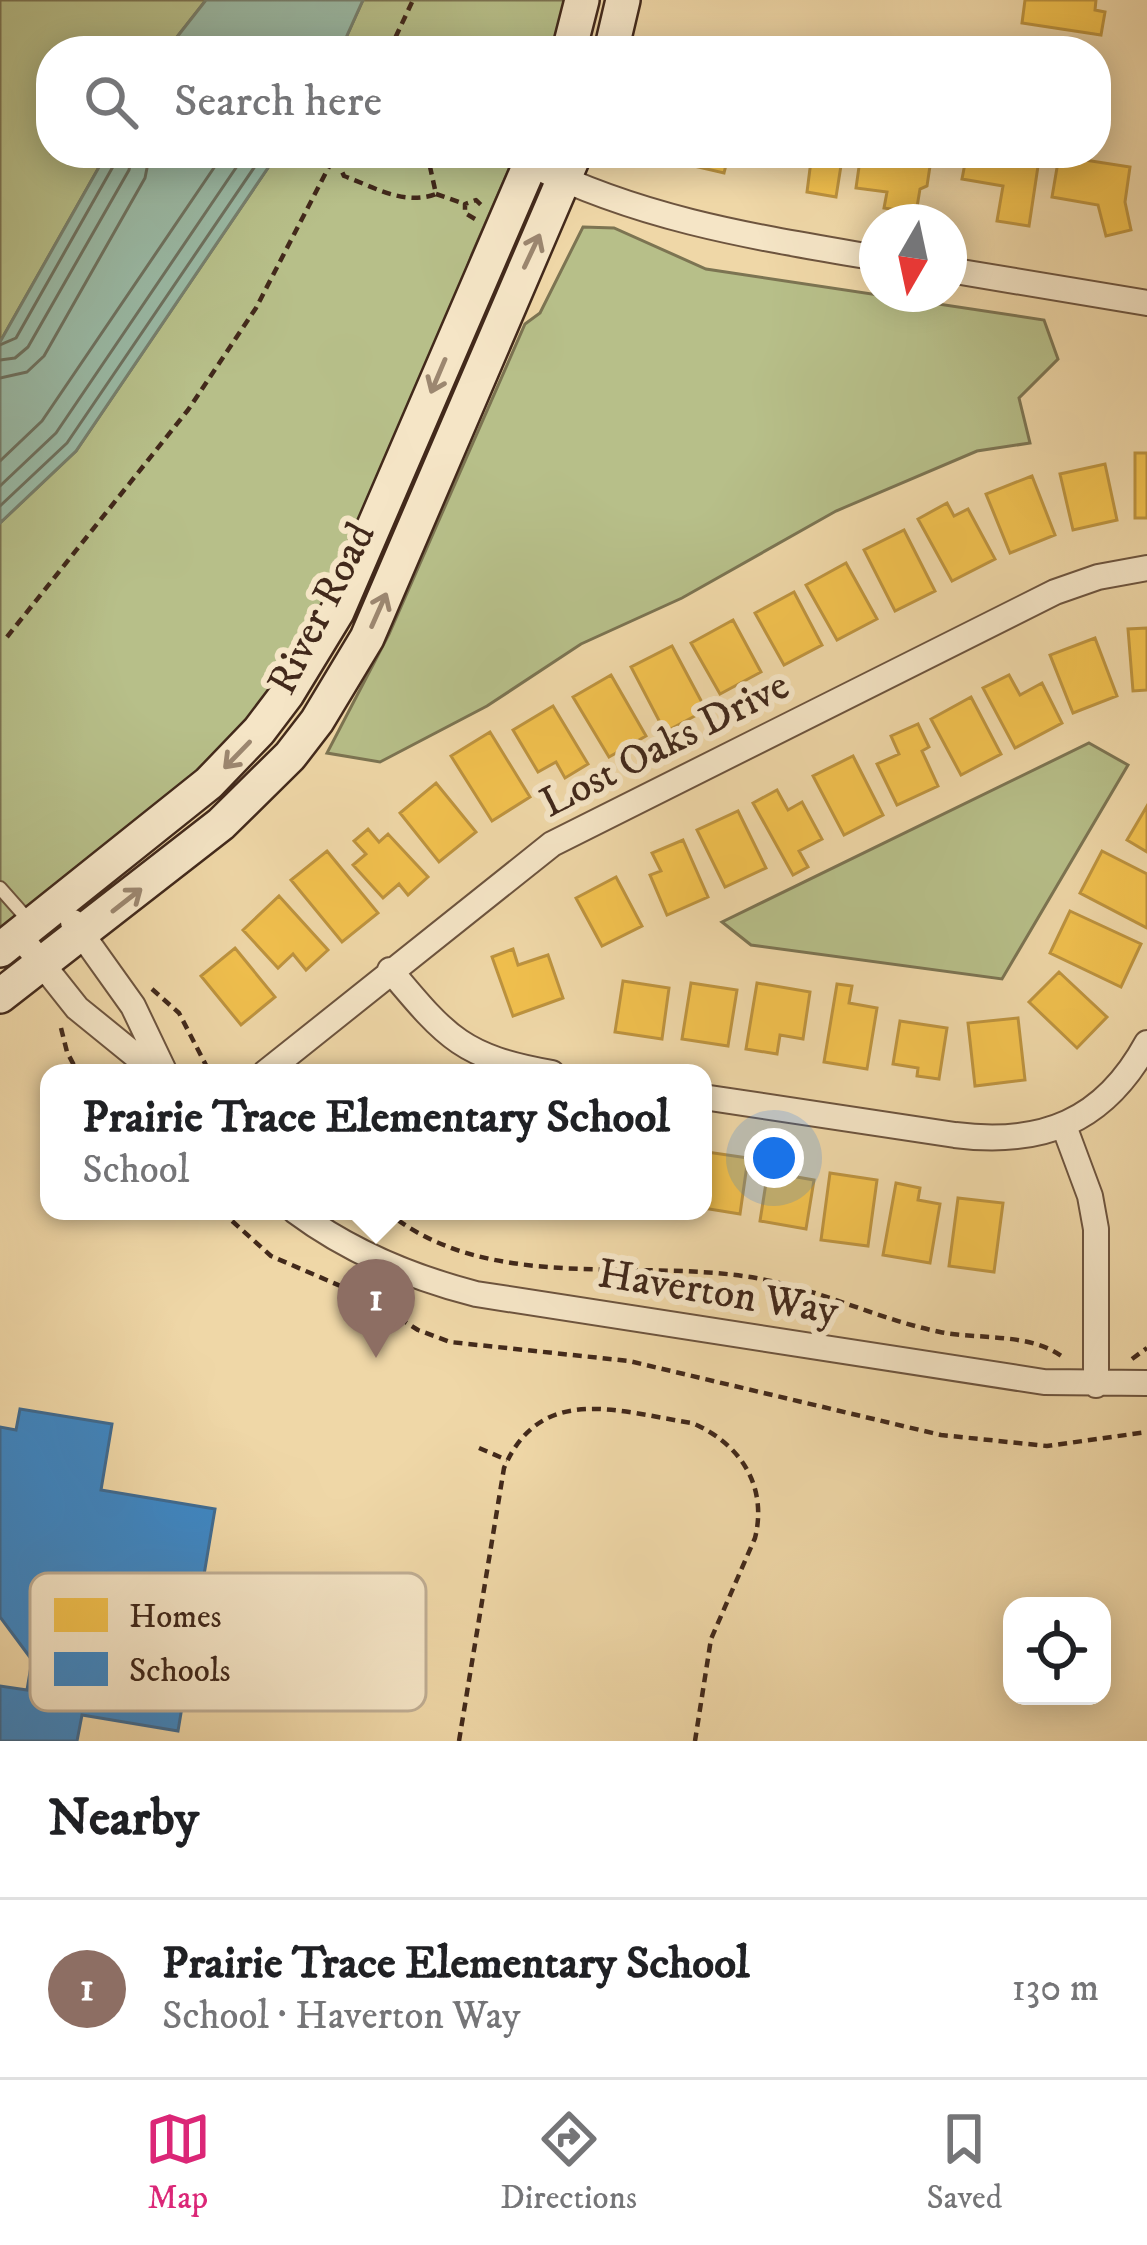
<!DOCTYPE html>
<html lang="en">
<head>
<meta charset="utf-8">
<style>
  body { margin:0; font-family:"IM FELL DW Pica",serif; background:#f6f6f6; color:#202124 }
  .controls { position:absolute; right:36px; bottom:36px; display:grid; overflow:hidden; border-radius:24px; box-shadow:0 6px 30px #0003 }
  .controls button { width:108px; height:108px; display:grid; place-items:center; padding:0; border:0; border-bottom:3px solid #e0e0e0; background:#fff; color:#202124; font:60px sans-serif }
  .compass { position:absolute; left:859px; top:204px; width:108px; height:108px; border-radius:50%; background:#fff; box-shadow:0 6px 30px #0003; rotate:189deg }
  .you { position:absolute; left:774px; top:1158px; width:42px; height:42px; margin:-30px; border:9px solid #fff; border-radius:50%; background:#1a73e8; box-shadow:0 0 0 18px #1a73e833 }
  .badge { display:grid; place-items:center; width:78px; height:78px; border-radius:50%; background:#db2777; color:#fff; font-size:39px; font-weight:700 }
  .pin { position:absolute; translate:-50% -99px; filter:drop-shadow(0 3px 6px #0008) }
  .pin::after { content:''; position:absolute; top:63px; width:42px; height:36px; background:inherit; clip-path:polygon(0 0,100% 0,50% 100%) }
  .popup { position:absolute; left:40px; top:1064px; width:672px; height:156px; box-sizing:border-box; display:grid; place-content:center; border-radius:24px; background:#fff; filter:drop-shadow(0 3px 9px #0005); font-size:39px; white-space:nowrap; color:#757577 }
  .popup b { font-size:45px; color:#202124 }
  .popup::after { content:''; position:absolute; left:50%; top:100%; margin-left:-24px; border:24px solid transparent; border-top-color:#fff }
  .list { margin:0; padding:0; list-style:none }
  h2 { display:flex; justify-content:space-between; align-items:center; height:156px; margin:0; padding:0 48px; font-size:51px }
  h2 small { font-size:39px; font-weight:400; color:#757577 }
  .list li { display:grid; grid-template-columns:78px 1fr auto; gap:36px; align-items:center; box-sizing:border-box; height:180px; padding:0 48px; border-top:3px solid #e0e0e0 }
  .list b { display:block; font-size:45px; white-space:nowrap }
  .list p { margin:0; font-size:39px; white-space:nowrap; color:#757577 }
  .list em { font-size:39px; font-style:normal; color:#757577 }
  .icon { flex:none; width:66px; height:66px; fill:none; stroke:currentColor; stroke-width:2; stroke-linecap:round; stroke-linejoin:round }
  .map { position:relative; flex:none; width:1147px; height:1741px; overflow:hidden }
  .search { position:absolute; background:#fff; box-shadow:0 6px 30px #0003; left:36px; right:36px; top:36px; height:132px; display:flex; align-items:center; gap:30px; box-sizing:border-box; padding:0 42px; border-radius:48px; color:#757577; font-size:45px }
  .sheet { height:336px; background:#fff }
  nav { display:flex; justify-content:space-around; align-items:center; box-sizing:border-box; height:168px; border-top:3px solid #e0e0e0; background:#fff; font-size:33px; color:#757577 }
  nav a { display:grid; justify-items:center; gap:6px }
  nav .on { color:#db2777 }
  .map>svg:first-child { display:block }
  .green { fill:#b7bf89; stroke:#7c7452; stroke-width:3 }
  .water { fill:#9abaa6; stroke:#77806e; stroke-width:3 }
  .homes { fill:#f2c14e; stroke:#bd933f; stroke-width:3 }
  .schools { fill:#3f88c5; stroke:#406c92; stroke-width:3 }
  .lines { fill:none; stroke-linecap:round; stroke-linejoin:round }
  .shore { stroke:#6e7260; stroke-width:3 }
  .service-casing { stroke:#6d543e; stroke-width:16 }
  .minor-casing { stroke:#6d543e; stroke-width:28 }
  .secondary-casing { stroke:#42291b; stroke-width:38 }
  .path { stroke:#42291b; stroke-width:4.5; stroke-dasharray:9 6; stroke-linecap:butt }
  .service { stroke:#f5e5c6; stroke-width:12 }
  .minor { stroke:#f5e5c6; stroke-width:24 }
  .secondary { stroke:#f5e5c6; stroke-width:33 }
  .oneway { stroke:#9c8770 }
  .labels { text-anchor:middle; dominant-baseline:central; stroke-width:12; stroke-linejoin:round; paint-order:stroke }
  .street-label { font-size:42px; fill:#42291b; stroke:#f5e5c6 }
  .key { fill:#f5e5c6; stroke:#bfad93; stroke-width:3 }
  .key-label { font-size:33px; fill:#42291b }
</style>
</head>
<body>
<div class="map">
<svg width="1147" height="1741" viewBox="0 0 1147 1741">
  <rect width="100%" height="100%" fill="#efd7a7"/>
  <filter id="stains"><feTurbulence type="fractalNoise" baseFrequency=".00167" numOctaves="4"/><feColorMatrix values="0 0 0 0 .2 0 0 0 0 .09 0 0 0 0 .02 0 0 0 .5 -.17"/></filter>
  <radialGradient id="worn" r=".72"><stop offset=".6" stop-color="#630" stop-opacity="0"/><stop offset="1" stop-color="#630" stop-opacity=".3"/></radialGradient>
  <path class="green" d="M 0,0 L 206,0 L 166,51 L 51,51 L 51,153 L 107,153 L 0,342 Z
    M 363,0 L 568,0 L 551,51 L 340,51 Z
    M 278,153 L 516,153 L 472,254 L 375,526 L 259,731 L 0,949 L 0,523 L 76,451 Z
    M 583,227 L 614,228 L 706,269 L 1044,320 L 1058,359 L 1019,398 L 1030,443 L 977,451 L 836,511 L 682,598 L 581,644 L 487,706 L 380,762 L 327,753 L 389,634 L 525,324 L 540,313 Z
    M 1089,743 L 1128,765 L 1002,979 L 751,945 L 722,922 Z"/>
  <path class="water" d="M 206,0 L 363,0 L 340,51 L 166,51 Z
    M 107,153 L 278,153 L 76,451 L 0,523 L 0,342 Z"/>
  <path class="homes" d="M 1025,0 L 1096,0 L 1095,10 L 1105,12 L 1101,35 L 1022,23 Z
    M 661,153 L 729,153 L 724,173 L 659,158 Z
    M 812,153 L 843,153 L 836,197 L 807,192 Z
    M 861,153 L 932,153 L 927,186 L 920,189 L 916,213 L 884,208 L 887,192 L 856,188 Z
    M 967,153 L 1040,153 L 1029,226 L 997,221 L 1003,186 L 962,179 Z
    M 1059,156 L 1130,167 L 1125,202 L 1131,230 L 1106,236 L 1098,205 L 1052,197 Z
    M 1135,453 L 1147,453 L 1147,518 L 1135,518 Z
    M 1105,464 L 1117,520 L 1073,530 L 1060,474 Z
    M 1032,476 L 1055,535 L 1010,553 L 986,494 Z
    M 947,503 L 954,516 L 968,509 L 995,559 L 952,581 L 918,519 Z
    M 904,530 L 935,591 L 895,611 L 864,550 Z
    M 846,563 L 877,619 L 837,640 L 806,585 Z
    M 794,592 L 822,645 L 784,665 L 755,613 Z
    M 733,620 L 761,672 L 720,694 L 691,643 Z
    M 1147,628 L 1147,690 L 1133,691 L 1128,629 Z
    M 1095,638 L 1117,696 L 1073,713 L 1050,655 Z
    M 672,646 L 706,710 L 665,732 L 631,667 Z
    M 611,675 L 646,736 L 609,757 L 573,697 Z
    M 1009,675 L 1020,695 L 1042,683 L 1062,723 L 1015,748 L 983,688 Z
    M 971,697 L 1001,754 L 961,775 L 931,719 Z
    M 553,706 L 588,764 L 565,778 L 556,762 L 538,772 L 513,730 Z
    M 918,724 L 929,747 L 922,751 L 938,786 L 897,805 L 877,764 L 899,754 L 891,736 Z
    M 490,732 L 530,797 L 492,821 L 451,756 Z
    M 853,756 L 883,815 L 844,835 L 813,776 Z
    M 436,783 L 476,832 L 439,862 L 400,813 Z
    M 777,790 L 788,810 L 802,802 L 822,839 L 799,851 L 808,867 L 793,875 L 753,803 Z
    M 1147,806 L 1147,852 L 1127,840 Z
    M 738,811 L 766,868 L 725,887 L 697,830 Z
    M 368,829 L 379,842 L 388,834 L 428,877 L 408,895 L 399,884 L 383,898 L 353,865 L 366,854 L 354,841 Z
    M 683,840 L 708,897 L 667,915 L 650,875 L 661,871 L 652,853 Z
    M 327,851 L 378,913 L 342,942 L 291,880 Z
    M 1102,851 L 1147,874 L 1147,928 L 1080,893 Z
    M 616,877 L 642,926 L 602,946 L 576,898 Z
    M 279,896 L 328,950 L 306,970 L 293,954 L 278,968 L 243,930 Z
    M 1070,911 L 1141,944 L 1121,987 L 1050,953 Z
    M 235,948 L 275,997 L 241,1025 L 201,976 Z
    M 513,949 L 518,965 L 548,955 L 563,998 L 513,1016 L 492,957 Z
    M 1059,972 L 1107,1017 L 1077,1048 L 1029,1002 Z
    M 623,981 L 669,988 L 662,1039 L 615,1032 Z
    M 691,983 L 737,990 L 728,1046 L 682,1039 Z
    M 757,983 L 810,992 L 803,1039 L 780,1035 L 777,1054 L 746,1049 Z
    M 837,984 L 852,986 L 849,1003 L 877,1008 L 867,1069 L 824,1062 Z
    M 1018,1018 L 1025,1080 L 975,1086 L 968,1023 Z
    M 900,1021 L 947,1028 L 939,1079 L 917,1076 L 918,1068 L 893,1064 Z
    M 707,1152 L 748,1158 L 740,1214 L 703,1208 Z
    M 769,1164 L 799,1169 L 797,1177 L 814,1180 L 806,1229 L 760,1221 Z
    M 830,1173 L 877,1180 L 868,1246 L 821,1240 Z
    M 896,1183 L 920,1188 L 918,1200 L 940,1204 L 930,1263 L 883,1255 Z
    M 958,1198 L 1003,1203 L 994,1272 L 949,1266 Z"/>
  <path class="schools" d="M 20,1409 L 112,1424 L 101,1490 L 215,1509 L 178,1731 L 82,1715 L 77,1741 L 0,1741 L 0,1686 L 27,1690 L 32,1660 L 0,1617 L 0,1427 L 16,1430 Z"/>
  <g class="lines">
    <path class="shore" d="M 0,345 L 16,338 L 115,163 L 117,153
      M 0,360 L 15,358 L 28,347 L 129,170 L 132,153
      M 0,378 L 27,372 L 44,356 L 145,178 L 150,153
      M 0,461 L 42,421 L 224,153
      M 0,486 L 56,433 L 246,153
      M 0,506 L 67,443 L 264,153"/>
    <defs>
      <path id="service" d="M 0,888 L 31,923"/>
      <path id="minor" d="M 531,164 C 643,220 755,237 877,258
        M 949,270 L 1147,303
        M 73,922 L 133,1006 L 165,1073
        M 19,935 L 77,1008 L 157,1073
        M 390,970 C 447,1038 462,1057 552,1073
        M 265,1073 L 552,844 L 1055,592 L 1098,577 L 1147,568
        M 703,1097 L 955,1135 C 1042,1146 1104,1122 1147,1043
        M 1064,1126 L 1090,1196 L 1096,1229 L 1096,1385
        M 295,1211 C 350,1252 410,1277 476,1294 L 1044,1382 L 1147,1383"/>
      <path id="secondary" d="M 569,51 L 582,0
        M 611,51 L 623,0
        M 0,950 L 209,783 L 259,731 L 287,694 L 337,612 L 535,153
        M 0,996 L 221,824 L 290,756 L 317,721 L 367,638 L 575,153"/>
    </defs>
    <use href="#service" class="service-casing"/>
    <use href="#minor" class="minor-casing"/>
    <use href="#secondary" class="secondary-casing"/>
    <path class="path" d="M 389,51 L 413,0
      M 336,159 L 344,176 C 374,187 404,206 436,194 L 427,153
      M 436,194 L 465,204
      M 475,219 L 465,213 L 465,204 L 476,200 L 482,206
      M 7,637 L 188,410 L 256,308 L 335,155
      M 152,989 L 179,1013 L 210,1073
      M 61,1028 L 67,1052 L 78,1073
      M 221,1211 L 271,1256 L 366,1297 L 418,1330 L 450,1342 L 629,1361 L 941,1435 L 1047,1446 L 1147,1432
      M 386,1211 C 488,1295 635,1257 756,1278 C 819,1289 877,1319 940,1332 C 980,1340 1028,1332 1063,1357
      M 1132,1359 L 1147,1348
      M 479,1448 L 507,1460
      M 459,1741 L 504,1468 C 541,1382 620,1412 692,1423 C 740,1443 768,1486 755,1538 L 711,1639 L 695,1741"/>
    <use href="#service" class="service"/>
    <use href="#minor" class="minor"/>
    <use href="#secondary" class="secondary"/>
  </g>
  <defs><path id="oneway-shaft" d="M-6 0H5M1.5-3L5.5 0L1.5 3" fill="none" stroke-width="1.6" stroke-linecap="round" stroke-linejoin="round" transform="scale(3)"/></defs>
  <g class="oneway">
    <use href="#oneway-shaft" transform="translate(532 251) rotate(-65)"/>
    <use href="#oneway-shaft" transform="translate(438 376) rotate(113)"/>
    <use href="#oneway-shaft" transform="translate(379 610) rotate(-66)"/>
    <use href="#oneway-shaft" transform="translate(237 755) rotate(134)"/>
    <use href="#oneway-shaft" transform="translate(127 900) rotate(-38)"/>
  </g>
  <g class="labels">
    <g class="street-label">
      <text transform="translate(322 609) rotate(-63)">River Road</text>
      <text transform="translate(665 745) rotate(-27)">Lost Oaks Drive</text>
      <text transform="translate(718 1293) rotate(9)">Haverton Way</text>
    </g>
  </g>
  <rect x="30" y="1573" width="396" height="138" rx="18" class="key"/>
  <rect x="54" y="1598" width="54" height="34" fill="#f2c14e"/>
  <rect x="54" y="1652" width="54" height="34" fill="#3f88c5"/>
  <g class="key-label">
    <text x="129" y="1627">Homes</text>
    <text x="129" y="1681">Schools</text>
  </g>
  <rect width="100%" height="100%" filter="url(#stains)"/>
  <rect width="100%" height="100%" fill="url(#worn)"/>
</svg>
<div class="controls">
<button><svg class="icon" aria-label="locate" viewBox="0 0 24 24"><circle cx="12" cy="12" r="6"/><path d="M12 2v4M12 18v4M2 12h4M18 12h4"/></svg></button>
</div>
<svg class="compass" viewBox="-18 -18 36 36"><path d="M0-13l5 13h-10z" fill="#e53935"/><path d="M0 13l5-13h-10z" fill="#757577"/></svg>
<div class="you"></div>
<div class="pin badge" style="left:376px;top:1358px;background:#8d6e63">1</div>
<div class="popup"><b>Prairie Trace Elementary School</b>School</div>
<div class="search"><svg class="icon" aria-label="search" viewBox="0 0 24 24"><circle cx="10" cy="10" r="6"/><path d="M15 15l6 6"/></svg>Search here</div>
</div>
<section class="sheet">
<h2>Nearby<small></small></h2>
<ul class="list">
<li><span class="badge" style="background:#8d6e63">1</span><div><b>Prairie Trace Elementary School</b><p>School · Haverton Way</p></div><em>130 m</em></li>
</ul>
</section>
<nav>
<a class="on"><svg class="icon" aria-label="map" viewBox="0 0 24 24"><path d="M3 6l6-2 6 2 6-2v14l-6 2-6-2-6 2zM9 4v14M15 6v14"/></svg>Map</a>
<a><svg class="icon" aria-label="directions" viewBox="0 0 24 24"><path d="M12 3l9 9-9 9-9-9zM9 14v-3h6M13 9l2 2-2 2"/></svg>Directions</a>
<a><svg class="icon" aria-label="saved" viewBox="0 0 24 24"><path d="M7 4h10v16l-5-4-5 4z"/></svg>Saved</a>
</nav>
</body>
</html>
